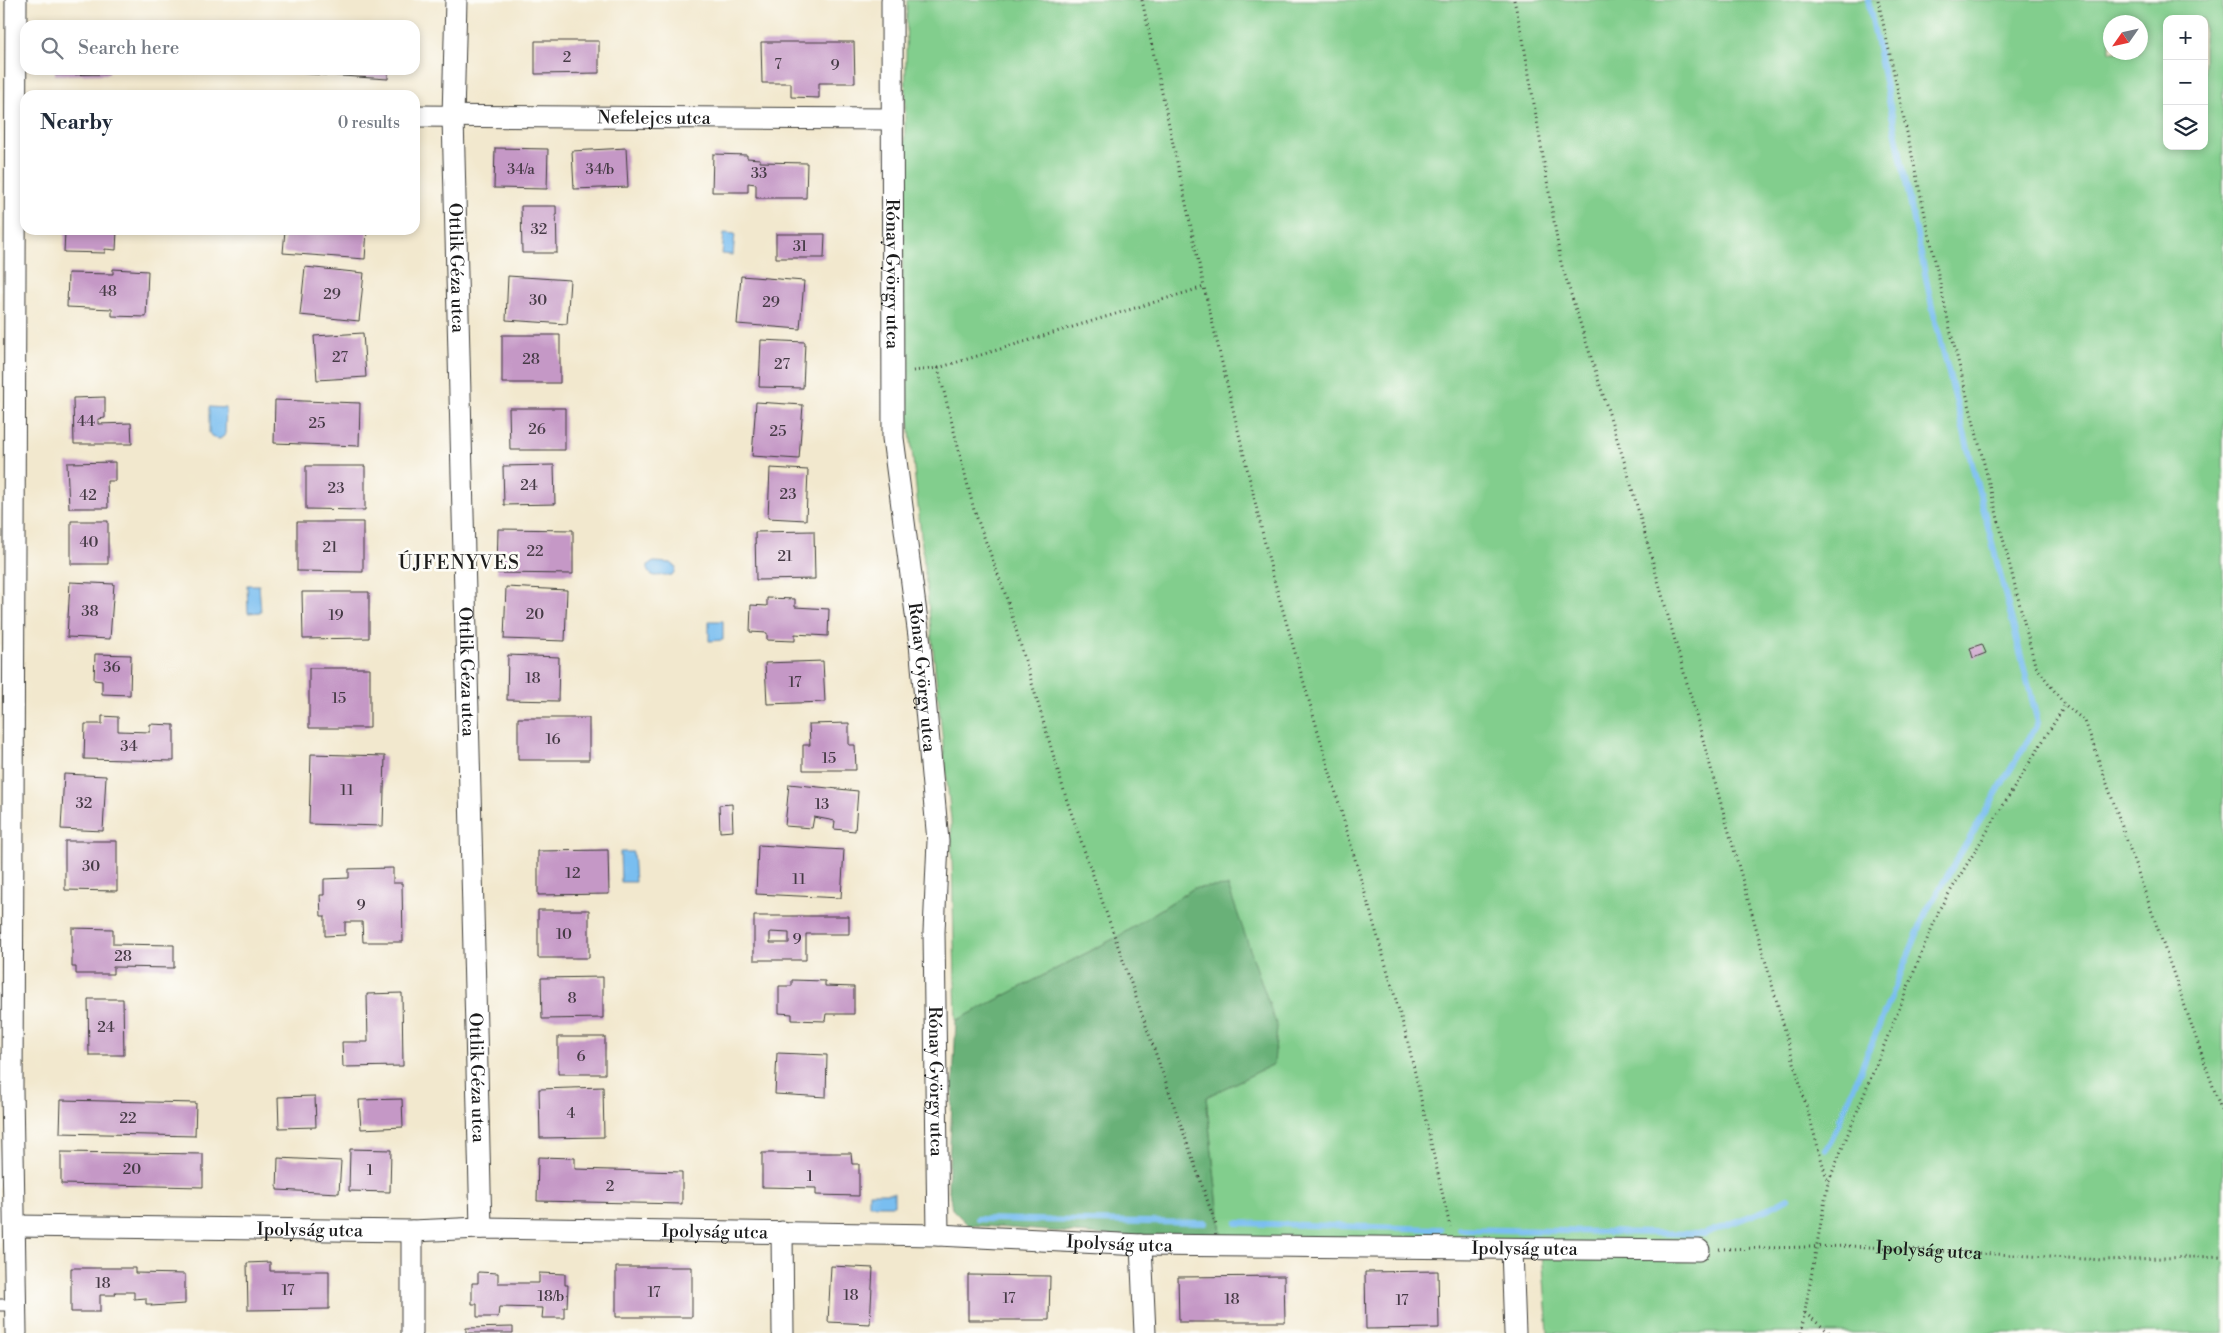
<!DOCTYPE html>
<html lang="en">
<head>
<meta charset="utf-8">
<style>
  body { margin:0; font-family:"Libre Bodoni",serif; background:#f6f6f7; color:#1f2937 }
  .controls { position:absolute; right:15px; top:15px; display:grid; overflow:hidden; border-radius:10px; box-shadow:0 2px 8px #0003 }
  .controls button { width:45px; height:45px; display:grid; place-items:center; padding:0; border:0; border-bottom:1px solid #e0e1e3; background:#fff; color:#1f2937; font:25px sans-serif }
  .compass { position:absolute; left:2103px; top:15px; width:45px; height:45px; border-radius:50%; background:#fff; box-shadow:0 2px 8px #0003; rotate:236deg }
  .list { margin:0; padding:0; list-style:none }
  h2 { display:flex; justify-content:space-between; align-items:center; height:65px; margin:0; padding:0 20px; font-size:21px }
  h2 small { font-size:16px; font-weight:400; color:#747a83 }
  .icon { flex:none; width:28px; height:28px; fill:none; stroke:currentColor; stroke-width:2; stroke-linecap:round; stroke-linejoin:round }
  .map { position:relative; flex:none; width:2223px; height:1333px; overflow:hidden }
  .search { position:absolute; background:#fff; box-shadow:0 2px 8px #0003; left:20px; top:20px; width:400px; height:55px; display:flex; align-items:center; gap:12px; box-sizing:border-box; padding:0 18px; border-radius:15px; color:#747a83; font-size:19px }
  .panel { position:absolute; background:#fff; box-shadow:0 2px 8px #0003; left:20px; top:90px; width:400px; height:145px; border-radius:15px }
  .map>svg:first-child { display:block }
  .green { fill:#82ce8d; stroke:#4f7554; fill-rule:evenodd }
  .forest { fill:#69b178; stroke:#42664a }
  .water { fill:#79bef0; stroke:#4a6d86 }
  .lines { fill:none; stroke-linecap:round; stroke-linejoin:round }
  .stream { stroke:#79bef0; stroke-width:6 }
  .building { fill:#c598c6; fill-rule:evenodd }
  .lane-casing { stroke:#3c3b37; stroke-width:13 }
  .street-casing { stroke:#3c3b37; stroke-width:23 }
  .path { stroke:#3c3b37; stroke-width:3; stroke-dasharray:1 4; stroke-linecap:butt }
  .lane { stroke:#fff; stroke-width:11 }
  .street { stroke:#fff; stroke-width:21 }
  .labels { text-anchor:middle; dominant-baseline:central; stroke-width:5; stroke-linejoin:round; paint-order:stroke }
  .number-label { font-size:15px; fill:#463b46 }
  .street-label { font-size:18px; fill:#1c1c1c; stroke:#fdfcf7 }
  .neighbourhood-label { font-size:19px; letter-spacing:1px; fill:#1c1c1c; stroke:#fdfcf7 }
</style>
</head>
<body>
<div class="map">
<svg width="2223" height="1333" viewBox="0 0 2223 1333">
  <rect width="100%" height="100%" fill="#fdfcf7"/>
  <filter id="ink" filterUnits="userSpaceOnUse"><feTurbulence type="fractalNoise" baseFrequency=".02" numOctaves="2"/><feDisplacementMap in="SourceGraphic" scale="10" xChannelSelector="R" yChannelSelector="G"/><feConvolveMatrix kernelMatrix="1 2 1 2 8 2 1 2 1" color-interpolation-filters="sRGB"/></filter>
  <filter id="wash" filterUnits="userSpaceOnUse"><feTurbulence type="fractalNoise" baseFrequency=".0096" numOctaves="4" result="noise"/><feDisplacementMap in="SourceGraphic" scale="20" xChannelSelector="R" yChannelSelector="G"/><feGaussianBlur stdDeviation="1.12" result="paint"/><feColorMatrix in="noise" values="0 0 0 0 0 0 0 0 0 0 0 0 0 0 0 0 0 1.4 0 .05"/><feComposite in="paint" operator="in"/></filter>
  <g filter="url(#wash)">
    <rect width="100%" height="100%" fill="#f2e8ce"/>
    <path class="green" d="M 907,0 L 2223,0 L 2223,1333 L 1548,1333 L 1541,1239 L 1222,1244 L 1206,1097 L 1274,1064 L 1194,888 L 1119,936 L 956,1021 L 951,819 L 901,346 ZM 2167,19 L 2204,19 L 2204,146 L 2167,146 ZM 2110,22 L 2140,22 L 2140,52 L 2110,52 Z"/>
    <path class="forest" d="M 1228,886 L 1277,1027 L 1274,1064 L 1206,1097 L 1222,1244 L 968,1225 L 952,1209 L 948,1185 L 956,1021 L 1119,936 L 1194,888 Z"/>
    <path class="water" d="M 724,233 L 735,234 L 733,255 L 722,254 Z
      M 209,407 L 226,408 L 225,435 L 220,439 L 213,438 L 209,433 Z
      M 654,562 L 671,563 L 676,567 L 675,571 L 672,575 L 654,576 L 648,572 L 648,565 Z
      M 247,585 L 259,585 L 261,612 L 248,613 Z
      M 709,621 L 723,621 L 723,640 L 709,641 Z
      M 620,852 L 633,852 L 635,882 L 621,882 Z
      M 869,1193 L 894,1193 L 894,1205 L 869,1205 Z"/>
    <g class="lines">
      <path class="stream" d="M 1826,1149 L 1832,1139 L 1927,910 L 2038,723 L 1932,307 L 1868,0
        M 978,1219 L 1205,1223
        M 1237,1223 L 1440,1229
        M 1460,1229 L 1704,1234 L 1768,1209 L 1788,1198"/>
    </g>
    <g id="blocks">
      <path class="building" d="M 535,41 L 599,41 L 599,73 L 535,74 Z
        M 761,42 L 854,42 L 855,83 L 819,83 L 819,98 L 791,97 L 791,83 L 762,83 Z
        M 55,70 L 109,70 L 109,74 L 55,75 Z
        M 295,70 L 388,70 L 388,79 L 295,73 Z
        M 495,148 L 548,149 L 547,189 L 494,188 Z
        M 626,148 L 628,187 L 574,189 L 572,151 Z
        M 713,154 L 747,155 L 747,158 L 760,159 L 760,162 L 807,163 L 806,198 L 756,198 L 756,184 L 748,183 L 748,192 L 712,192 Z
        M 521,206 L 556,206 L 557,253 L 522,253 Z
        M 70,230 L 117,230 L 116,250 L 105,249 L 105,253 L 64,252 L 65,232 L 70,232 Z
        M 285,230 L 367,230 L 365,259 L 283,253 Z
        M 776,234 L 825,234 L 824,258 L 776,258 Z
        M 305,267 L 364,273 L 359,321 L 300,315 Z
        M 113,269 L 148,271 L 146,317 L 112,316 L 112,309 L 67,307 L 68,273 L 113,274 Z
        M 508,276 L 570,280 L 567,324 L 506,320 Z
        M 741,276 L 804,281 L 800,329 L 737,324 Z
        M 363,333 L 366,377 L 317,380 L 314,336 Z
        M 502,335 L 560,335 L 560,383 L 502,383 Z
        M 761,340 L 805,342 L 803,388 L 759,387 Z
        M 105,397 L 105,418 L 98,419 L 98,424 L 131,423 L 132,444 L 74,444 L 73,398 Z
        M 275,400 L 360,403 L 359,446 L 274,443 Z
        M 756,402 L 803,405 L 799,459 L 752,456 Z
        M 509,408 L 565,408 L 565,450 L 510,450 Z
        M 115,462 L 115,481 L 107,481 L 108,508 L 69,508 L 67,463 Z
        M 554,465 L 555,504 L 504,505 L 503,466 Z
        M 306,466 L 365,466 L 365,510 L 306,509 Z
        M 770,468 L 808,470 L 806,520 L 768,518 Z
        M 71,521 L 108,521 L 108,564 L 71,564 Z
        M 297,522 L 363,522 L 363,572 L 297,571 Z
        M 498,529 L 573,530 L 573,574 L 497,573 Z
        M 814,531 L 815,579 L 756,580 L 755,532 Z
        M 70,582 L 114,584 L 110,639 L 67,637 Z
        M 506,587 L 567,590 L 565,641 L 504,639 Z
        M 302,592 L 369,592 L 369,638 L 303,639 Z
        M 767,598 L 795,599 L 795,607 L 829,609 L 828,636 L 795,634 L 795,641 L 767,640 L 767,633 L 750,632 L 751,605 L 767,606 Z
        M 1982,644 L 1986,653 L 1973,658 L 1970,648 Z
        M 95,654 L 131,655 L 130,695 L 102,694 L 102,681 L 94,680 Z
        M 508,655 L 559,657 L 558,701 L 507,700 Z
        M 823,661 L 825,702 L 767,704 L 765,663 Z
        M 309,668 L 370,668 L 370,728 L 309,728 Z
        M 102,716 L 118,717 L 118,731 L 150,732 L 150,724 L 174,725 L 174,761 L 84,759 L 85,724 L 102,724 Z
        M 518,718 L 589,718 L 589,760 L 518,760 Z
        M 849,723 L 849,745 L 855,745 L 856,770 L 803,770 L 803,745 L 810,745 L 809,724 Z
        M 311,754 L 385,756 L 383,826 L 309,824 Z
        M 64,774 L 106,776 L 103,831 L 61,829 Z
        M 789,784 L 858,791 L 855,831 L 834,829 L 835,821 L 814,817 L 812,828 L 785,826 Z
        M 732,804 L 733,831 L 720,832 L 719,805 Z
        M 65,841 L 117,841 L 117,891 L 65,890 Z
        M 758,845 L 844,850 L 841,898 L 756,894 Z
        M 608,850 L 609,894 L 538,895 L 538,851 Z
        M 393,868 L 393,883 L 402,883 L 403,942 L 363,942 L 362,922 L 345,922 L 345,935 L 325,936 L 325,916 L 321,916 L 320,895 L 324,895 L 324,879 L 349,878 L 349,869 Z
        M 538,910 L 589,910 L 589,958 L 538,958 Z
        M 754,916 L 849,916 L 849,934 L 806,934 L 806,960 L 754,960 ZM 770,932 L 789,933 L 789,943 L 770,943 Z
        M 72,928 L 113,929 L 113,944 L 174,945 L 174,968 L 113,967 L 113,974 L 76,974 L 76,967 L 72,967 Z
        M 603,977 L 603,1018 L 542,1019 L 541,978 Z
        M 792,980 L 825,981 L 825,986 L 854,987 L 854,1014 L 826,1014 L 825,1021 L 792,1020 L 792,1014 L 779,1013 L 779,986 L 792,986 Z
        M 402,993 L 403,1066 L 343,1067 L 342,1042 L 368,1042 L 367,994 Z
        M 88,999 L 123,999 L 124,1055 L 89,1055 Z
        M 558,1037 L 605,1037 L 605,1074 L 558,1074 Z
        M 777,1053 L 827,1055 L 826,1097 L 775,1094 Z
        M 603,1087 L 604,1137 L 540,1138 L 539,1089 Z
        M 315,1096 L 316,1127 L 279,1128 L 278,1097 Z
        M 402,1099 L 403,1127 L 361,1129 L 359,1100 Z
        M 61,1100 L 196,1103 L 195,1136 L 60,1133 Z
        M 350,1149 L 391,1150 L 390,1192 L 349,1191 Z
        M 61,1152 L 203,1154 L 203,1187 L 61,1184 Z
        M 762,1153 L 851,1153 L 852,1164 L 859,1164 L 859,1196 L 816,1195 L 816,1188 L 762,1187 Z
        M 538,1157 L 575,1158 L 575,1169 L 682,1172 L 682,1204 L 537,1201 Z
        M 278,1158 L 341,1161 L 339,1193 L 277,1190 Z
        M 270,1262 L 270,1271 L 329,1271 L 329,1309 L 248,1310 L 247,1263 Z
        M 831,1266 L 873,1268 L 870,1324 L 828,1322 Z
        M 616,1267 L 692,1267 L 692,1317 L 616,1317 Z
        M 71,1268 L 135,1268 L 135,1273 L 185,1274 L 185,1304 L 151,1306 L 152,1304 L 146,1304 L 146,1298 L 134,1299 L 134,1292 L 115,1292 L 116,1295 L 100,1295 L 100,1312 L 71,1312 Z
        M 1438,1271 L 1439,1328 L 1366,1329 L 1365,1272 Z
        M 478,1272 L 498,1273 L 498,1283 L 539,1283 L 539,1273 L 565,1274 L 565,1285 L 568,1285 L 567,1307 L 564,1307 L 564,1318 L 542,1318 L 543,1308 L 499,1307 L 498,1317 L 477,1317 L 477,1304 L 472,1304 L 472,1283 L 478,1283 Z
        M 968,1275 L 1050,1276 L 1049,1320 L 968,1320 Z
        M 1284,1276 L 1285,1322 L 1179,1322 L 1178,1277 Z
        M 513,1327 L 513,1333 L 466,1333 L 466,1328 Z"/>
    </g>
  </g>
  <g filter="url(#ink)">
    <use href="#blocks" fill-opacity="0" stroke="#3c3b37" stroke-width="1"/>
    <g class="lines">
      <defs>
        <path id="lane" d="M 0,1305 L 15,1305"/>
        <g id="street">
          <path id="s2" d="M 456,0 L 453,117 L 481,1228"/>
          <path id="s3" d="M 892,0 L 893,438 L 920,644 L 938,841 L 934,932 L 938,1235"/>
          <path id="s4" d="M 415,116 L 892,119"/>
          <path id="s5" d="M 15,1226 L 412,1231 L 481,1228 L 938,1235 L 1141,1245 L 1699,1250"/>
          <path d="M 782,1232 L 783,1333"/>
          <path d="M 1141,1245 L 1145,1333"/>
          <path d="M 1512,1249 L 1515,1333"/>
          <path d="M 16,1333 L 12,1090 L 16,0"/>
          <path d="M 412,1333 L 412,1231"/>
        </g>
      </defs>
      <use href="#lane" class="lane-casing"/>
      <use href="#street" class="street-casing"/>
      <g class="path">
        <path d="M 1142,0 L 1204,287"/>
        <path d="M 1514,0 L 1523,39 L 1561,263 L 1626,467 L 1828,1183"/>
        <path d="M 1878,0 L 1950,329 L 2035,665 L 2065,705 L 2085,721 L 2223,1115"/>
        <path d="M 938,368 L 1204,287 L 1272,573 L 1407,1038 L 1450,1227"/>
        <path d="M 913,371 L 938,368 L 974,510 L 1006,596 L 1067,801 L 1216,1225"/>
        <path id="s1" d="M 1719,1249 L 1851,1246 L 2103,1260 L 2223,1256"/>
        <path d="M 1805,1313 L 1830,1333"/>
        <path d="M 1801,1333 L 1828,1183 L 1940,908 L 2065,705"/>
      </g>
      <use href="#lane" class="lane"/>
      <use href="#street" class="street"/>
    </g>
  </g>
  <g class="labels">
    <g class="number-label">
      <text x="567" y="57">2</text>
      <text x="778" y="64">7</text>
      <text x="835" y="65">9</text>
      <text x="521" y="169">34/a</text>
      <text x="600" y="169">34/b</text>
      <text x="759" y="173">33</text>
      <text x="539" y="229">32</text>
      <text x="800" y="246">31</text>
      <text x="108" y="291">48</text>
      <text x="332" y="294">29</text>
      <text x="538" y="300">30</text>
      <text x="771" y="302">29</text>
      <text x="340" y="357">27</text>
      <text x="531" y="359">28</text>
      <text x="782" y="364">27</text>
      <text x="86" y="421">44</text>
      <text x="317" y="423">25</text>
      <text x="537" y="429">26</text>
      <text x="778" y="431">25</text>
      <text x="529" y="485">24</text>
      <text x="336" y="488">23</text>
      <text x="788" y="494">23</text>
      <text x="88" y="495">42</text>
      <text x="89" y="542">40</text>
      <text x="330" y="547">21</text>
      <text x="535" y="551">22</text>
      <text x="785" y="556">21</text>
      <text x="90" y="611">38</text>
      <text x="535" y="614">20</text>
      <text x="336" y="615">19</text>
      <text x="112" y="667">36</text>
      <text x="533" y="678">18</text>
      <text x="795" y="682">17</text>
      <text x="339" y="698">15</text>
      <text x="553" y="739">16</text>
      <text x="129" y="746">34</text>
      <text x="829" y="758">15</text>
      <text x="347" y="790">11</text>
      <text x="84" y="803">32</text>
      <text x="822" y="804">13</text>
      <text x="91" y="866">30</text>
      <text x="573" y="873">12</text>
      <text x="799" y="879">11</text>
      <text x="361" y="905">9</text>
      <text x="564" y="934">10</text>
      <text x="797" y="939">9</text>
      <text x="123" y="956">28</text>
      <text x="572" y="998">8</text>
      <text x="106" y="1027">24</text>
      <text x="581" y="1056">6</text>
      <text x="571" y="1113">4</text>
      <text x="128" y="1118">22</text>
      <text x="132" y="1169">20</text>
      <text x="370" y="1170">1</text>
      <text x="810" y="1176">1</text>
      <text x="610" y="1186">2</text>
      <text x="103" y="1283">18</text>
      <text x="288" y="1290">17</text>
      <text x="654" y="1292">17</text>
      <text x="851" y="1295">18</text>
      <text x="551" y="1296">18/b</text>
      <text x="1009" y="1298">17</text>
      <text x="1232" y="1299">18</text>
      <text x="1402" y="1300">17</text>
    </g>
    <g class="street-label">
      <text stroke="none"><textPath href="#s4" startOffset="239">Nefelejcs utca</textPath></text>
      <text stroke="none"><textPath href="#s2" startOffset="268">Ottlik Géza utca</textPath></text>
      <text stroke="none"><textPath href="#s3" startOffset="274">Rónay György utca</textPath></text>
      <text stroke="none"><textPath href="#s2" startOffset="672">Ottlik Géza utca</textPath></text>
      <text stroke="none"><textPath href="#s3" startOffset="679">Rónay György utca</textPath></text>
      <text stroke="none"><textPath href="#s2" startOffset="1078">Ottlik Géza utca</textPath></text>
      <text stroke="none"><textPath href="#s3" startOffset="1084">Rónay György utca</textPath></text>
      <text stroke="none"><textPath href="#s5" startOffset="295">Ipolyság utca</textPath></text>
      <text stroke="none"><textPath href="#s5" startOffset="700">Ipolyság utca</textPath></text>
      <text stroke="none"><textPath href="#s5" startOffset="1105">Ipolyság utca</textPath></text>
      <text stroke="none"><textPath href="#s5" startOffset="1510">Ipolyság utca</textPath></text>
      <text stroke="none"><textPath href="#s1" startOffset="210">Ipolyság utca</textPath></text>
    </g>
    <g class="neighbourhood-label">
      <text x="459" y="563">ÚJFENYVES</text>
    </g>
  </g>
</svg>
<div class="controls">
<button>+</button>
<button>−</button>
<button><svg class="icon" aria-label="layers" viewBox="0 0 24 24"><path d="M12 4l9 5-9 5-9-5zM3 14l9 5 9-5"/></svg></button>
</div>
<svg class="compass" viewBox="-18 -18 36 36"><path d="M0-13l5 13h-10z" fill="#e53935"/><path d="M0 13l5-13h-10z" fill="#747a83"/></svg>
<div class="search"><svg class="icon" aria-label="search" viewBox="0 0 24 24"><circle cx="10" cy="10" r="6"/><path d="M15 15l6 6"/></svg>Search here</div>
<section class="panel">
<h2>Nearby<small>0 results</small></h2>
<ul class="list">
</ul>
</section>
</div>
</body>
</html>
